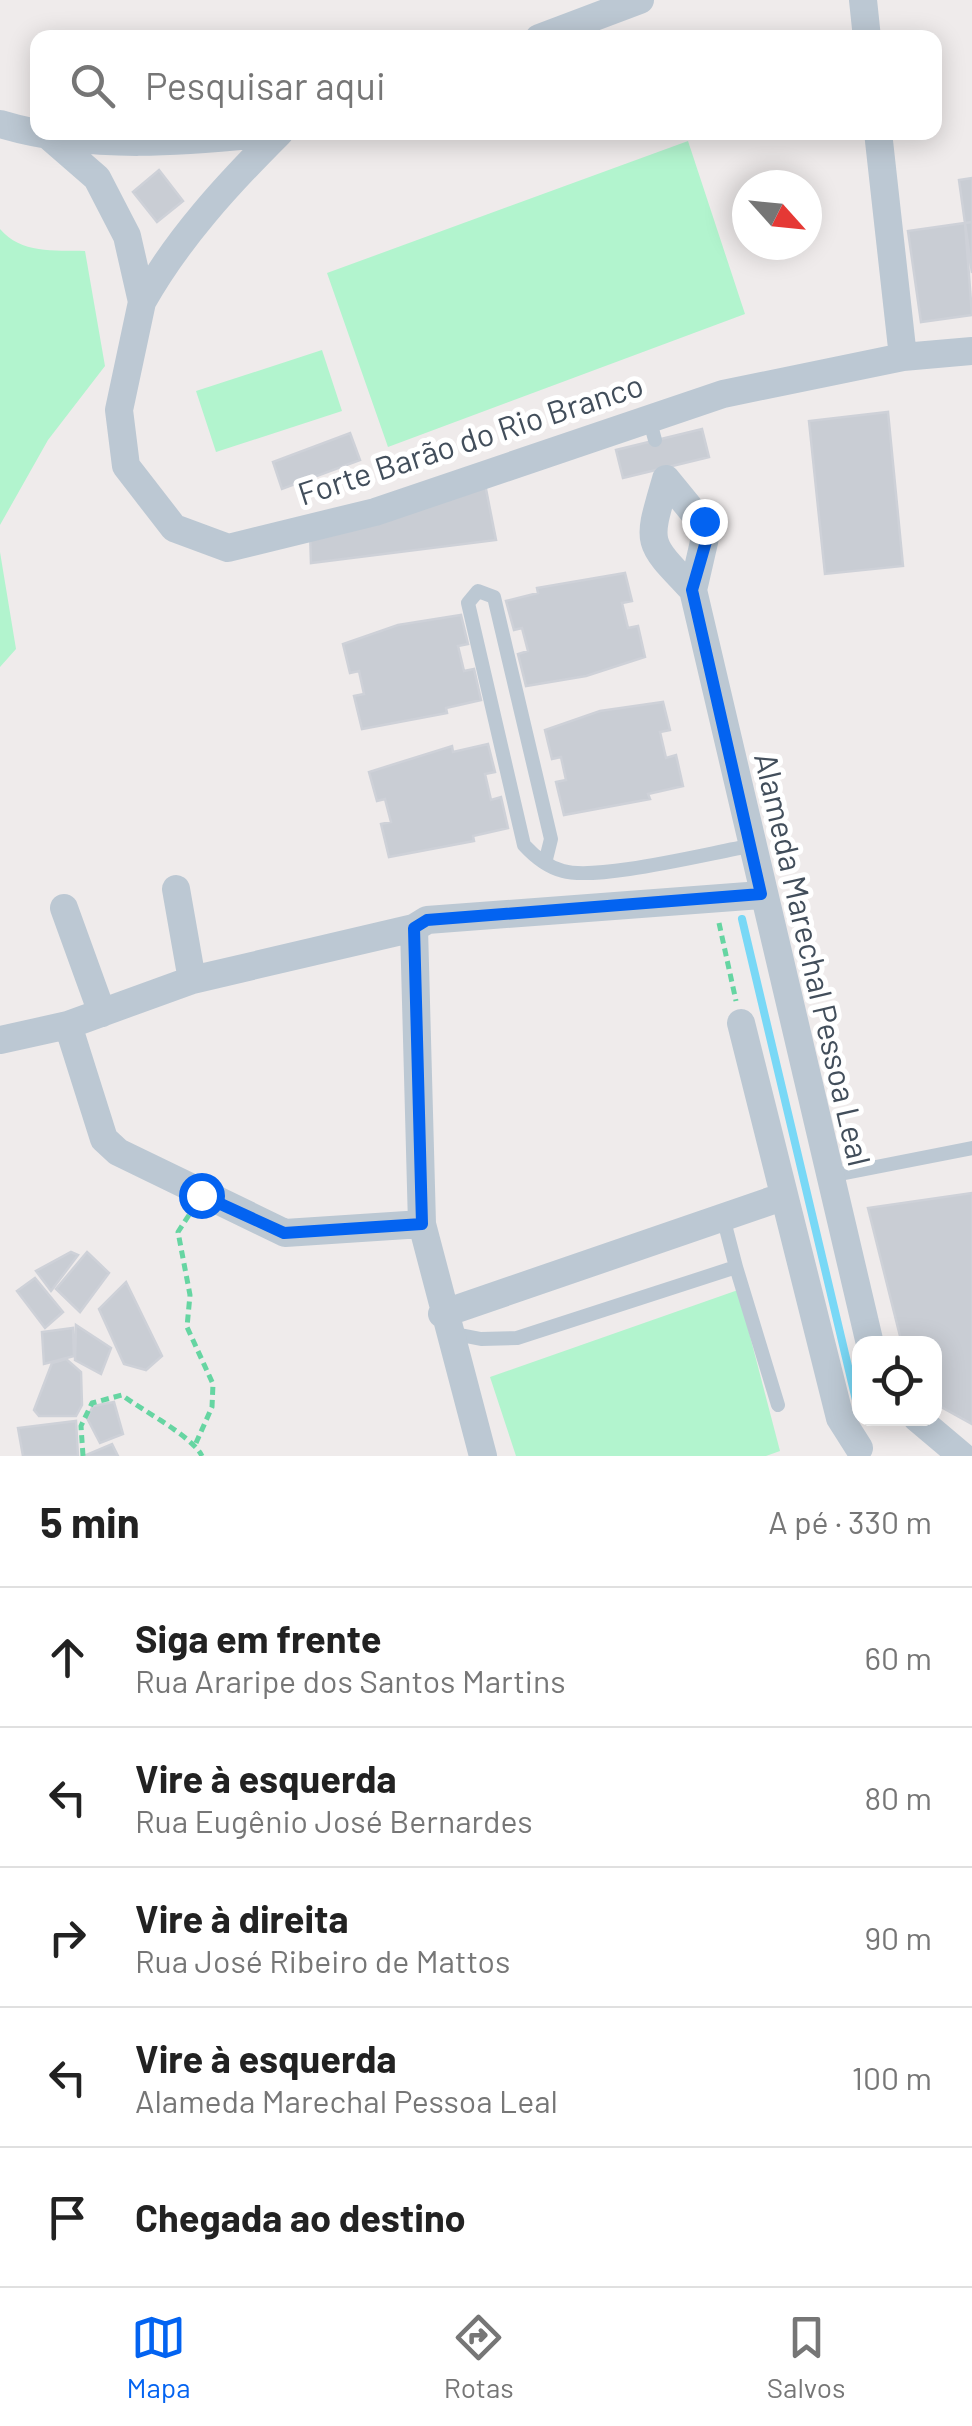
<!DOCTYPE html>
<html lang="pt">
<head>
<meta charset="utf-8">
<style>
  body { margin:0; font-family:Barlow,sans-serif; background:#f2f2f2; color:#222 }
  .controls { position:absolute; right:30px; bottom:30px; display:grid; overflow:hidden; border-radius:20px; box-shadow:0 5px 25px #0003 }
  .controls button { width:90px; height:90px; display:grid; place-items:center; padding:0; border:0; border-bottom:2px solid #e0e0e0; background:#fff; color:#222; font:50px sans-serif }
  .compass { position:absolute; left:732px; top:170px; width:90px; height:90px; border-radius:50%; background:#fff; box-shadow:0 5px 25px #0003; rotate:117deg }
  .stop { position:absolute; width:30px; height:30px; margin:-22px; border:8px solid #0363f1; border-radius:50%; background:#fff }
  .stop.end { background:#0363f1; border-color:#fff; box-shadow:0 2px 10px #0008 }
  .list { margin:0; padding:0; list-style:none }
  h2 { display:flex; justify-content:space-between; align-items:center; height:130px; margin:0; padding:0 40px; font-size:42px }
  h2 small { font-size:32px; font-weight:400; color:#767676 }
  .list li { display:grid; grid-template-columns:65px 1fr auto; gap:30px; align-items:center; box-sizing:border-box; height:140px; padding:0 40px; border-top:2px solid #e0e0e0 }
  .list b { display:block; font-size:38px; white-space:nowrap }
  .list p { margin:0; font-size:32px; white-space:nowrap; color:#767676 }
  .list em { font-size:32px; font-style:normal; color:#767676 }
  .icon { flex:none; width:55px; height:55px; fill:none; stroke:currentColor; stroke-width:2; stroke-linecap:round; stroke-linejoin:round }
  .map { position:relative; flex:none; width:972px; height:1456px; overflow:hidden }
  .search { position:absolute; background:#fff; box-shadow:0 5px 25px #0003; left:30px; right:30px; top:30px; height:110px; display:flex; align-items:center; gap:25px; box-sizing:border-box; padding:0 35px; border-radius:20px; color:#767676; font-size:38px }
  .sheet { height:830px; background:#fff }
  nav { display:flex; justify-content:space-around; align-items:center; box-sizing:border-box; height:140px; border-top:2px solid #e0e0e0; background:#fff; font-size:28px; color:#767676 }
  nav a { display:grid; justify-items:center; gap:5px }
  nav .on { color:#0363f1 }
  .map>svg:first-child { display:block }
  .green { fill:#b2f4ce }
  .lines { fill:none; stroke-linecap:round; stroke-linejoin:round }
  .stream { stroke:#79d8f6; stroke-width:8 }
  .building { fill:#c9cdd4; stroke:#ced1d8; stroke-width:2.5 }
  .path { stroke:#66d5a2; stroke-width:5; stroke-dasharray:8 5; stroke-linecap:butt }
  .service { stroke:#bcc8d3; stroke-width:14 }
  .minor { stroke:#bcc8d3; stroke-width:28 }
  .route { stroke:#0363f1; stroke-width:12 }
  .labels { text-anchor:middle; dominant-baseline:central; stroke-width:10; stroke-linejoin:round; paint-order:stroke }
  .street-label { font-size:32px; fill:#424e5b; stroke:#fff }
</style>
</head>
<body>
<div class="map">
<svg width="972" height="1456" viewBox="0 0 972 1456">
  <rect width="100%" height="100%" fill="#efebeb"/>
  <path class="green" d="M 688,141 L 745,314 L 388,447 L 327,273 Z
    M 0,229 C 21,254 54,250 85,251 L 105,366 L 48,440 L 0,525 Z
    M 322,350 L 342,411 L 216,452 L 196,391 Z
    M 0,552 L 16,649 L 0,667 Z
    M 738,1290 L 780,1451 L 766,1456 L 516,1456 L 490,1377 Z"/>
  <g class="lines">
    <path class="stream" d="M 742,919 L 856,1400"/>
  </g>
  <path class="building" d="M 159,170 L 183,201 L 157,222 L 133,192 Z
    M 972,178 L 972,222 L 965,223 L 959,180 Z
    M 972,222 L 972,273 L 965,223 Z
    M 965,223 L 972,315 L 921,322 L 908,231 Z
    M 888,412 L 903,566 L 825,574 L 809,421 Z
    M 702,429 L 709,457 L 623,478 L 616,450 Z
    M 350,433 L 360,460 L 282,489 L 273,462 Z
    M 485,484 L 496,540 L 311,563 L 310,531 Z
    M 625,573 L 632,601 L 622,603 L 628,628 L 638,626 L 645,657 L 586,676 L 526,686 L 518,654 L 528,651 L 522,628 L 514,630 L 506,601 L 538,593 L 537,588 Z
    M 461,615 L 468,644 L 458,646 L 464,671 L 474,669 L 481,700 L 446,708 L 447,713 L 362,729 L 354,696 L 364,694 L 359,671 L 350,673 L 343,644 L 398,625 Z
    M 663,702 L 670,730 L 660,732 L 666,758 L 676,755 L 683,786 L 648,794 L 650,799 L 564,815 L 556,782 L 566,780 L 561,757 L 552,759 L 545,730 L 600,711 Z
    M 488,744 L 495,772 L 485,774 L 491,800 L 501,797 L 508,828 L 473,836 L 474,841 L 389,857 L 381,824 L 391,822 L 385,799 L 377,801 L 369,772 L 452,746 L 453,752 Z
    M 972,1193 L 972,1424 L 934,1403 L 934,1344 L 902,1344 L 868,1208 Z
    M 71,1252 L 78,1255 L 51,1291 L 36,1271 Z
    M 87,1252 L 109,1273 L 80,1312 L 56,1289 Z
    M 35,1278 L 63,1312 L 45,1328 L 17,1291 Z
    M 126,1282 L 162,1356 L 146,1370 L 124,1364 L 99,1309 Z
    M 76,1325 L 111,1348 L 101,1374 L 75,1360 Z
    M 73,1328 L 74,1356 L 44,1364 L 42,1332 Z
    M 66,1359 L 81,1372 L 82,1405 L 76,1416 L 39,1416 L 34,1410 L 52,1363 Z
    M 114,1402 L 123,1434 L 100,1443 L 87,1418 L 93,1406 Z
    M 76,1421 L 78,1456 L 23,1456 L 18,1428 Z
    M 112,1444 L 118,1456 L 86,1456 L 86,1455 Z"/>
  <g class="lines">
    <path class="path" d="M 719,923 L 736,1001
      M 189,1215 L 178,1232 L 190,1295 L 187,1327 L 213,1384 L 212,1407 L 196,1443
      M 83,1456 L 81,1426 L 92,1403 L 122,1395 C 143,1411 192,1436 202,1456"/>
    <path class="service" d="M 649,418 L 655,440
      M 545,863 L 551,839 L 494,597 L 478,591 L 468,603 L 524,845 C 535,857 547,867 563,871 C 598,881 709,853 750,846
      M 830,1176 L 972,1148
      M 736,1267 L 778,1405
      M 450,1333 L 481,1339 L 517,1338 L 736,1267 L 723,1217"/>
    <path class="minor" d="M 863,0 L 867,38
      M 539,38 L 640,0
      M 0,124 C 89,151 188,142 280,132
      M 878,132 L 903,357
      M 51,138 L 97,178 L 127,236 L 142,302 L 119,410 L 126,466 L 174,528 L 228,548 L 375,512 L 723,394 L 903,357 L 972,351
      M 142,302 C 178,238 227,185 279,133
      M 666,479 L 707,529 L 693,590 L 870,1344
      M 666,479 C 647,545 645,540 693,590
      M 176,889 L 192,980
      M 64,908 L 102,1013
      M 414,928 L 422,1224 L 483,1456
      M 741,1023 L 840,1418 L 859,1448
      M 68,1025 L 104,1139 L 118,1152 L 285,1233 L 422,1224
      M 0,1040 L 68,1025 L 192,980 L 414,928 L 427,920 L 761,895
      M 442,1314 L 782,1197
      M 917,1418 L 962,1456"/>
  </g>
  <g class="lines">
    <path class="route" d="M 201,1195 L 284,1233 L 422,1224 L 414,928 L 427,920 L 761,894 L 692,590 L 707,538 L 704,521"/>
  </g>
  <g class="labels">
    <g class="street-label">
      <text transform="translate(470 438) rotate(-18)">Forte Barão do Rio Branco</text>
      <text transform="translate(814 959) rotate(77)">Alameda Marechal Pessoa Leal</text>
    </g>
  </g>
</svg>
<div class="controls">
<button><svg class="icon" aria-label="locate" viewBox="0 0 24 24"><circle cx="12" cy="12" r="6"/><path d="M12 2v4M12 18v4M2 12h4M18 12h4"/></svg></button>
</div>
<svg class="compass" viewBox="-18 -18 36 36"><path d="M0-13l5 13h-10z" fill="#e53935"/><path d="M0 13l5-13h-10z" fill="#767676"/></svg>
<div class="stop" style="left:201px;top:1195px"></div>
<div class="stop end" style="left:704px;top:521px"></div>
<div class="search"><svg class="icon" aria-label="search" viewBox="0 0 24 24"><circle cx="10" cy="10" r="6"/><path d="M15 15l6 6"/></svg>Pesquisar aqui</div>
</div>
<section class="sheet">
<h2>5 min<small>A pé · 330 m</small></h2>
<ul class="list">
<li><svg class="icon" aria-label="ahead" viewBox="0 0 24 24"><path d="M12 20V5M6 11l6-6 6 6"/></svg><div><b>Siga em frente</b><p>Rua Araripe dos Santos Martins</p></div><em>60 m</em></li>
<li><svg class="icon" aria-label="left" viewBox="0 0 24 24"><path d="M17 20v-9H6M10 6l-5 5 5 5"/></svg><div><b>Vire à esquerda</b><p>Rua Eugênio José Bernardes</p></div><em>80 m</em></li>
<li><svg class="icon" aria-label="right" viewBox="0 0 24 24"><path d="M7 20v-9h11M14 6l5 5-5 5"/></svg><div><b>Vire à direita</b><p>Rua José Ribeiro de Mattos</p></div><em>90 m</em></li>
<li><svg class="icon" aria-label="left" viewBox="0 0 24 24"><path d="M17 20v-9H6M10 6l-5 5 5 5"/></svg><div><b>Vire à esquerda</b><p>Alameda Marechal Pessoa Leal</p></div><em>100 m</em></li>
<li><svg class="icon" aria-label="arrive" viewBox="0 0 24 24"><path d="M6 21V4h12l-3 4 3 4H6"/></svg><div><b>Chegada ao destino</b></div></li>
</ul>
</section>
<nav>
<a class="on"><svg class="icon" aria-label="map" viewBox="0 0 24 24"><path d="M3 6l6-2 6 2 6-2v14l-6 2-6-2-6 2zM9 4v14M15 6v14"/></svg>Mapa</a>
<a><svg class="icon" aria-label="directions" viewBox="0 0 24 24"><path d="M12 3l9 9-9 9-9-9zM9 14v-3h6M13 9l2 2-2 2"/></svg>Rotas</a>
<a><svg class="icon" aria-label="saved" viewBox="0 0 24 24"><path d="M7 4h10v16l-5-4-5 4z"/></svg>Salvos</a>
</nav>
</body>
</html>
